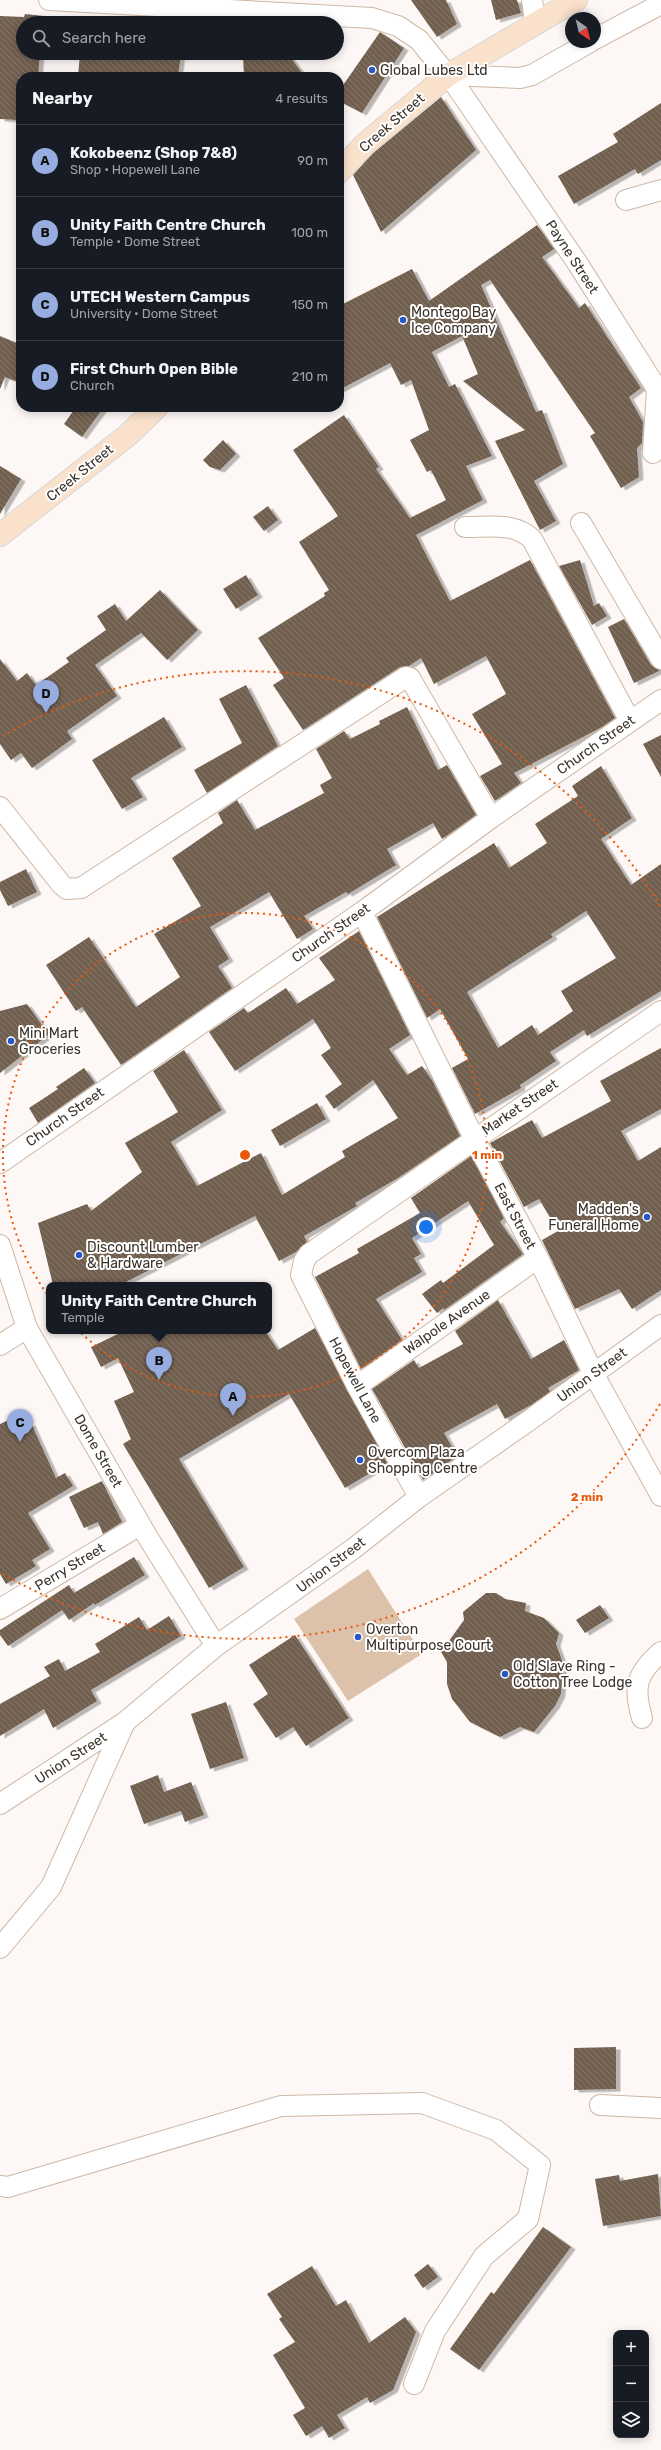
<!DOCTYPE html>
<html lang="en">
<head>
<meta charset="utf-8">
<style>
  body { margin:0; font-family:Rubik,sans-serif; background:#242831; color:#f1f3f6 }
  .controls { position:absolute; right:12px; bottom:12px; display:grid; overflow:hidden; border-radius:8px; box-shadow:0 2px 10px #0003 }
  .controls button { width:36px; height:36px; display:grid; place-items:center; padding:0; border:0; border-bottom:1px solid #363941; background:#171b24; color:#f1f3f6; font:20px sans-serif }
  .compass { position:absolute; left:565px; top:12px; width:36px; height:36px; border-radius:50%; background:#171b24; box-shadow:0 2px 10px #0003; rotate:145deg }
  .you { position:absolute; left:426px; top:1227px; width:14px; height:14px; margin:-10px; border:3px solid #fff; border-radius:50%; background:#1a73e8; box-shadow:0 0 0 6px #1a73e833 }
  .badge { display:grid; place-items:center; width:26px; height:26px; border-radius:50%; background:#97ade0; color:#111; font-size:13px; font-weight:700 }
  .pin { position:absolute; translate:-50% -33px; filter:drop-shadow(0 1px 2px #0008) }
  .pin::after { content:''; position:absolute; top:21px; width:14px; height:12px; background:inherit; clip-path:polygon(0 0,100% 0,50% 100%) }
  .popup { position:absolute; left:46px; top:1282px; width:226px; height:52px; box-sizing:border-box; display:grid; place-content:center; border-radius:8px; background:#171b24; filter:drop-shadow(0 1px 3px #0005); font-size:13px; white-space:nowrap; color:#9ea1a6 }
  .popup b { font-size:15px; color:#f1f3f6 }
  .popup::after { content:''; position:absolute; left:50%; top:100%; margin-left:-8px; border:8px solid transparent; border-top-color:#171b24 }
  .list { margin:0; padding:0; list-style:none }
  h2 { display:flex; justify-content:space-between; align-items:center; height:52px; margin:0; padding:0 16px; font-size:17px }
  h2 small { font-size:13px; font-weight:400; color:#9ea1a6 }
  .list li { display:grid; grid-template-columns:26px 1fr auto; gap:12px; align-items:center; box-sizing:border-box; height:72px; padding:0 16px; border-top:1px solid #363941 }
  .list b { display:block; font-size:15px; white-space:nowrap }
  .list p { margin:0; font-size:13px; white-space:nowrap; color:#9ea1a6 }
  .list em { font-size:13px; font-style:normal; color:#9ea1a6 }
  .icon { flex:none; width:22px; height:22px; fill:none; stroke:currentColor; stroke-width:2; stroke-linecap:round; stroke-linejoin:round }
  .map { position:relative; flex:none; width:661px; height:2450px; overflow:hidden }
  .search { position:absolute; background:#171b24; box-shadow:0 2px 10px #0003; left:16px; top:16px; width:328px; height:44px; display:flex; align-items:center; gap:10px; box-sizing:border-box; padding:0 14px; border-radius:22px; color:#9ea1a6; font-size:15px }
  .panel { position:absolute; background:#171b24; box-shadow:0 2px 10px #0003; left:16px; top:72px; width:328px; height:340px; border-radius:16px }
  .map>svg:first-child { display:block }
  .park { fill:#dcc2ab }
  .building { fill:url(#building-back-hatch); fill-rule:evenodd; filter:url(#shadow) }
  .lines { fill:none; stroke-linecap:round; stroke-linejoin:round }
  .minor-casing { stroke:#ccb8a6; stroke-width:22 }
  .major-casing { stroke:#d8d6d5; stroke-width:24 }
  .minor { stroke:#fff; stroke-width:20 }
  .major { stroke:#fae1cb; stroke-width:22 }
  .ring { fill:none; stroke:#e8590c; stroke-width:2; stroke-dasharray:2 4 }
  .poi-dot { fill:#2a57c6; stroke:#fff; stroke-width:1.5 }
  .labels { text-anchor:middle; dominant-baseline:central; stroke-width:4; stroke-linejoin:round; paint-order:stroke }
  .poi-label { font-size:14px; fill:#3c342c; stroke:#fff; text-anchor:start }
  .street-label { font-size:14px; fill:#3c342c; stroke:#fff }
  .centre { fill:#e8590c; stroke:#fff; stroke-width:2 }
  .ring-label { font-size:12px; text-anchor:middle; font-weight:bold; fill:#e8590c; stroke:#fff; stroke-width:4; stroke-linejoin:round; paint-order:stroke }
</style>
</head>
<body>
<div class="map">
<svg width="661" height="2450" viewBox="0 0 661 2450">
  <defs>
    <pattern id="building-back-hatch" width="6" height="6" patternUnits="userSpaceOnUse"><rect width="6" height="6" fill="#715f4f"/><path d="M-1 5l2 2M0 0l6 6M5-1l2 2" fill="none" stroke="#86786b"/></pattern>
    <filter id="shadow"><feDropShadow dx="4.5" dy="2.5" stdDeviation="0" flood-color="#0004"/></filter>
  </defs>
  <rect width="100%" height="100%" fill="#fdf8f5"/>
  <path class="park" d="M 368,1569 L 422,1654 L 348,1701 L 294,1619 Z"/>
  <path class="building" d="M 411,0 L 446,0 L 457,24 L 437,37 Z
    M 491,0 L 517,0 L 521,13 L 496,20 Z
    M 25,14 L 44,16 L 43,23 L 23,23 L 23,53 L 40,53 L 38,77 L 19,77 L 19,120 L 0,119 L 0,16 L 24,17 Z
    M 82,20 L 131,22 L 131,23 L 81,23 Z
    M 380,32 L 404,48 L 362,113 L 339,101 L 339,91 Z
    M 80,53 L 181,53 L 178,77 L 78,77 Z
    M 287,53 L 305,77 L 244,77 L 243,54 Z
    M 441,97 L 476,150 L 381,232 L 353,175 L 372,154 Z
    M 661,103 L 661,160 L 638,174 L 635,169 L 574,204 L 558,176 L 618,142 L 613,134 Z
    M 537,225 L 554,249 L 542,257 L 579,308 L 585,303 L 641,388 L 629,397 L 643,422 L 642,443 L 637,448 L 639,477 L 621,488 L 590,436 L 595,433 L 490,280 L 481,285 L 536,412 L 542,410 L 563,464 L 534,481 L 556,521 L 540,530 L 495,441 L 525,430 L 463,381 L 478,374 L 462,336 L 432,352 L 449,387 L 455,384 L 492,456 L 466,466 L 483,500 L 416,535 L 450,601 L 530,560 L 615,718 L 602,727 L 514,773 L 521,783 L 495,801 L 480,776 L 502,764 L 472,714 L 506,694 L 486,656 L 434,684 L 421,658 L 409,666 L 400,667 L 303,730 L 273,685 L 284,678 L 258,638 L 325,596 L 324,593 L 329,590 L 299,542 L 338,516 L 293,450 L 344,415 L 379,467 L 376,469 L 410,518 L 446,500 L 431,470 L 427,472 L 410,440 L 429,430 L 411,380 L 401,385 L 390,363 L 339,390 L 339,306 L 412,269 L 429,301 Z
    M 0,336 L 19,344 L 16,353 L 21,355 L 21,383 L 5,377 L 0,389 Z
    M 76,407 L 104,407 L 82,437 L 64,424 Z
    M 223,440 L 236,454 L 220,470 L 210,467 L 203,460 Z
    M 0,466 L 21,479 L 0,514 Z
    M 268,506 L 278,520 L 264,531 L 253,517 Z
    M 580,560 L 594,606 L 599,603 L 607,616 L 592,625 L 559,566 Z
    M 246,575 L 258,595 L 236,609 L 223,589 Z
    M 160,590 L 198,630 L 167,660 L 141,633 L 95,665 L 117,696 L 67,731 L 72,739 L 32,768 L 21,753 L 11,760 L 0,744 L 0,659 L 17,681 L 27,673 L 36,685 L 69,662 L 66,658 L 106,630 L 97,616 L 115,604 L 126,621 Z
    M 624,619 L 651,665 L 661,670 L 634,683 L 608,627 Z
    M 246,685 L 278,746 L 207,793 L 194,770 L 242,743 L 219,699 Z
    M 407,707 L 438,770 L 447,765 L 476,815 L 442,839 L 433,823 L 387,849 L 396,865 L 348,894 L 346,892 L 304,916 L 313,929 L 297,939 L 269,892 L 210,927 L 229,959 L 218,966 L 232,988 L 121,1065 L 82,1007 L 76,1011 L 46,965 L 89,937 L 136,1007 L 180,977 L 154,934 L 201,906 L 172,858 L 223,823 L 218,813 L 237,800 L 255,830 L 324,793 L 320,785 L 332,778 L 316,749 L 344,731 L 350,739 L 380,724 L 379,721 Z
    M 164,717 L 182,747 L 131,778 L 143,797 L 122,809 L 92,760 Z
    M 661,735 L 661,777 L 643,744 Z
    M 601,766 L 632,818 L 601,839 L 631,885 L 661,864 L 661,991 L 587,1036 L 584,1030 L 550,1052 L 556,1061 L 520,1085 L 521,1088 L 475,1114 L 452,1068 L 468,1059 L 440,1009 L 427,1018 L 377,917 L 494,843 L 509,868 L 547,843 L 535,824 L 578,796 L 572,786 ZM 586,911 L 616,958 L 561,991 L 573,1011 L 538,1035 L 532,1025 L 498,1048 L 467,992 L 553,937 L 551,934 Z
    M 26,869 L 37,892 L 8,906 L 0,890 L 0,882 Z
    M 359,931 L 410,1035 L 389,1049 L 407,1075 L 422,1066 L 432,1080 L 460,1136 L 398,1178 L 355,1203 L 357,1206 L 304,1236 L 307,1242 L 296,1252 L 279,1261 L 255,1216 L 120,1285 L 53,1285 L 38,1223 L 87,1204 L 91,1211 L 142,1172 L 125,1143 L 178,1112 L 153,1071 L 184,1050 L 222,1110 L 171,1142 L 197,1186 L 261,1153 L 282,1195 L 345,1157 L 342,1151 L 398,1118 L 373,1080 L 334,1109 L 325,1096 L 342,1084 L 321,1055 L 331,1048 L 313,1019 L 235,1071 L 209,1032 L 244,1008 L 248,1013 L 286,988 L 297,1004 L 335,980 L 319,958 Z
    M 27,1004 L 42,1025 L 52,1032 L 0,1073 L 0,1011 Z
    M 661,1048 L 661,1109 L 621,1131 L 638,1161 L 661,1147 L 661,1290 L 632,1309 L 619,1289 L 575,1309 L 542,1240 L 558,1231 L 539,1199 L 524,1207 L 490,1143 L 532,1120 L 542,1138 L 611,1101 L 600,1081 Z
    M 84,1068 L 95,1083 L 38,1123 L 29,1108 L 58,1089 L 56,1087 Z
    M 317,1103 L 326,1119 L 280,1146 L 271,1130 Z
    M 471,1156 L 504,1218 L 500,1222 L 523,1254 L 444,1310 L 443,1308 L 437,1313 L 422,1294 L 441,1280 L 443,1283 L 494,1245 L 468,1201 L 412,1238 L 421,1254 L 414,1258 L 422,1272 L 376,1299 L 402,1340 L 361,1369 L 315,1277 L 359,1253 L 357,1249 L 420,1213 L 411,1198 Z
    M 498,1300 L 531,1359 L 564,1340 L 579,1370 L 548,1388 L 550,1392 L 531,1405 L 505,1419 L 497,1404 L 444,1433 L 457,1456 L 423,1480 L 372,1389 L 414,1360 L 419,1368 L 463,1344 L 455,1331 Z
    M 315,1328 L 387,1463 L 345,1488 L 289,1394 L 179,1459 L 244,1567 L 209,1588 L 123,1444 L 131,1439 L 114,1401 L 134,1392 L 118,1358 L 101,1367 L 91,1347 L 124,1331 L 265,1331 L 278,1350 Z
    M 20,1415 L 25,1426 L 31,1423 L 56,1478 L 65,1473 L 73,1486 L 28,1513 L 50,1549 L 32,1560 L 36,1566 L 6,1584 L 0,1574 L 0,1424 Z
    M 102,1481 L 122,1522 L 103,1534 L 98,1522 L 84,1528 L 69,1497 Z
    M 134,1557 L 145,1575 L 95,1605 L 94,1603 L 69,1620 L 62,1610 L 8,1646 L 0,1635 L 0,1630 L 69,1585 L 74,1593 Z
    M 486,1593 L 496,1593 L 505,1599 L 526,1603 L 525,1611 L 544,1618 L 559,1633 L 556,1644 L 563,1663 L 561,1694 L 555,1706 L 534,1732 L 520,1727 L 500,1737 L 470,1722 L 452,1699 L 447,1684 L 447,1662 L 441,1652 L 464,1620 L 463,1612 Z
    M 600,1605 L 609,1618 L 585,1633 L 576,1620 Z
    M 169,1616 L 181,1636 L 91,1690 L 97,1701 L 53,1728 L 44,1709 L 0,1736 L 0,1704 L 50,1676 L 44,1667 L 59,1659 L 65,1671 L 100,1652 L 95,1644 L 139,1617 L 147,1630 Z
    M 295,1635 L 349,1718 L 306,1746 L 293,1727 L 276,1738 L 253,1704 L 268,1694 L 249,1665 Z
    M 226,1702 L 244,1758 L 210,1769 L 191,1714 Z
    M 158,1775 L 164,1792 L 191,1782 L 204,1815 L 185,1822 L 181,1811 L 144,1824 L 130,1786 Z
    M 616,2047 L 616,2089 L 574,2090 L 574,2048 Z
    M 658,2174 L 661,2216 L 603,2226 L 595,2179 L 619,2175 L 620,2181 Z
    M 543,2227 L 571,2247 L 479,2370 L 450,2349 L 491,2292 L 494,2294 Z
    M 428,2264 L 438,2277 L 423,2288 L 414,2275 Z
    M 312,2266 L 336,2306 L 346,2300 L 369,2343 L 405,2317 L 416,2332 L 393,2390 L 370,2403 L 367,2397 L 337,2415 L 345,2428 L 329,2438 L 322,2426 L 306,2436 L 293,2415 L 305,2408 L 273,2355 L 295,2342 L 279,2319 L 282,2317 L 267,2294 Z"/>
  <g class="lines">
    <defs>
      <path id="minor" d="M 49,0 L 372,18 L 398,26 L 419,40 L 457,87 L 578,264 L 657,389 L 653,453
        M 532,0 L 535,22
        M 595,39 L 661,4
        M 448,75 L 520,78 L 532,75 L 590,42
        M 626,200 L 661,190
        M 581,523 L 661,659
        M 465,527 C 489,527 514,522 532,539 L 630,721
        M 0,807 L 61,884 L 67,889 L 81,888 L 406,677 L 410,678 L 491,818
        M 362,912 L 474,1138 L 538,1258 L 593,1373 L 661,1496
        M 0,1163 L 362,912 L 491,818 L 661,700
        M 0,1245 L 27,1328 L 147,1536 L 216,1646
        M 0,1345 L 27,1328
        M 357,1386 L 538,1258
        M 419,1497 L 357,1386 L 301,1275 L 304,1261 L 309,1254 L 661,1011
        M 0,1609 L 140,1525
        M 642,1718 C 633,1687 636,1674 661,1652
        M 0,1804 L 125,1722 L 216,1646 L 353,1549 L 419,1497 L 527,1422 L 661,1325
        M 0,1948 L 51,1887 L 125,1722
        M 600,2105 L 661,2108
        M 0,2186 L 8,2187 L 281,2106 L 422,2103 L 496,2130 L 540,2165 L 528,2219 L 484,2256 L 435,2331 L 414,2384"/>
      <path id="major" d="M 339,172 L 365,144 L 448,75 L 576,0
        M 0,535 L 128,435 L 157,407"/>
    </defs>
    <use href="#minor" class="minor-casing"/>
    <use href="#major" class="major-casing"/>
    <use href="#minor" class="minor"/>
    <use href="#major" class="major"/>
  </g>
  <g class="ring">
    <circle cx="245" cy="1155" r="242"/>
    <path d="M660 1404A484 484 0 0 1 3 1574M3 736A484 484 0 0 1 660 906"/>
  </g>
  <g class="poi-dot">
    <circle cx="372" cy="70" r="4"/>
    <circle cx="403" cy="320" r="4"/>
    <circle cx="11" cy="1041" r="4"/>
    <circle cx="647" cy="1217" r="4"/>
    <circle cx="79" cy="1255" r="4"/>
    <circle cx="360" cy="1460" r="4"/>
    <circle cx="358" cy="1637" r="4"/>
    <circle cx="505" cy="1674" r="4"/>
  </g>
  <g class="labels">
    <g class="poi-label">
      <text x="380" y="70">Global Lubes Ltd</text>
      <text x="411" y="312">Montego Bay<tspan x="411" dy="16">Ice Company</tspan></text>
      <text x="19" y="1033">Mini Mart<tspan x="19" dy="16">Groceries</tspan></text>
      <text x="639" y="1209" text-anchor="end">Madden's<tspan x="639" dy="16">Funeral Home</tspan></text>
      <text x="87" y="1247">Discount Lumber<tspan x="87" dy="16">&amp; Hardware</tspan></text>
      <text x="368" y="1452">Overcom Plaza<tspan x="368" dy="16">Shopping Centre</tspan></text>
      <text x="366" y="1629">Overton<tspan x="366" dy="16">Multipurpose Court</tspan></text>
      <text x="513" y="1666">Old Slave Ring -<tspan x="513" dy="16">Cotton Tree Lodge</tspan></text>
    </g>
    <g class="street-label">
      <text transform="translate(392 123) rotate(-41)">Creek Street</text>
      <text transform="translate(572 257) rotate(57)">Payne Street</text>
      <text transform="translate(80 473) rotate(-39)">Creek Street</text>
      <text transform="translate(596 745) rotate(-35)">Church Street</text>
      <text transform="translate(331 933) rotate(-35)">Church Street</text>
      <text transform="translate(520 1107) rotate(-34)">Market Street</text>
      <text transform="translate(65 1117) rotate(-35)">Church Street</text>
      <text transform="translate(515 1216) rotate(62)">East Street</text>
      <text transform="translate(447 1322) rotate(-35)">Walpole Avenue</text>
      <text transform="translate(592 1375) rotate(-36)">Union Street</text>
      <text transform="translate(355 1380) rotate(62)">Hopewell Lane</text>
      <text transform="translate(98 1451) rotate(60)">Dome Street</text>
      <text transform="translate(331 1565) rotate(-37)">Union Street</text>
      <text transform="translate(70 1567) rotate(-31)">Perry Street</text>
      <text transform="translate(71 1758) rotate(-33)">Union Street</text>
    </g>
  </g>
  <circle cx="245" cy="1155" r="6" class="centre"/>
  <g class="ring-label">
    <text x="487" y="1159">1 min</text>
    <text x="587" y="1501">2 min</text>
  </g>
</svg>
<div class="controls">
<button>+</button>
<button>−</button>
<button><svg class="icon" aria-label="layers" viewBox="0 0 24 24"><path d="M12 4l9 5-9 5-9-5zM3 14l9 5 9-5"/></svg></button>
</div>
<svg class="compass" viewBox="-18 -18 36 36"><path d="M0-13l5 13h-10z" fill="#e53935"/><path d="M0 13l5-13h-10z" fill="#9ea1a6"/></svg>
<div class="you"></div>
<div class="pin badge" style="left:233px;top:1416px">A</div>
<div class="pin badge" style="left:159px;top:1380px">B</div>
<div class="popup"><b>Unity Faith Centre Church</b>Temple</div>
<div class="pin badge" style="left:20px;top:1442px">C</div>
<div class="pin badge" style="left:46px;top:713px">D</div>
<div class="search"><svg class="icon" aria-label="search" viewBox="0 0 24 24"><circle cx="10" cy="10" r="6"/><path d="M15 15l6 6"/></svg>Search here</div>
<section class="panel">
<h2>Nearby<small>4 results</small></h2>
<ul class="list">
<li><span class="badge">A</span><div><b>Kokobeenz (Shop 7&amp;8)</b><p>Shop · Hopewell Lane</p></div><em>90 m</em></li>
<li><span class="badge">B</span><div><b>Unity Faith Centre Church</b><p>Temple · Dome Street</p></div><em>100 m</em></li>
<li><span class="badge">C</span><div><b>UTECH Western Campus</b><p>University · Dome Street</p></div><em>150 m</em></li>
<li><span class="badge">D</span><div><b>First Churh Open Bible</b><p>Church</p></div><em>210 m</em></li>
</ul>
</section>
</div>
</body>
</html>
